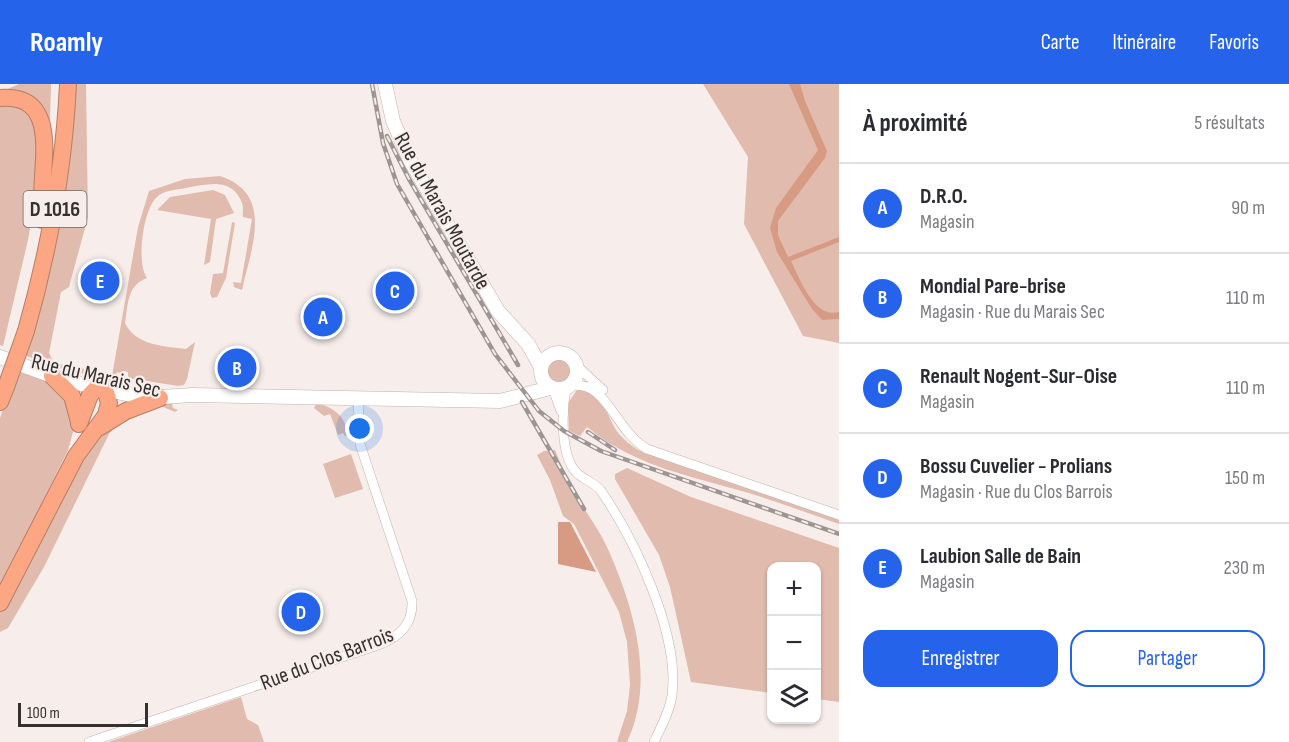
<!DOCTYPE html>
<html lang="fr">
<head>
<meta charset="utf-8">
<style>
  body { margin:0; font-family:"Sofia Sans Condensed",sans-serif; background:#f2f2f3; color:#2b2b33 }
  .controls { position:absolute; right:18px; bottom:18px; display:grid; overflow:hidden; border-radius:12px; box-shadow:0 2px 4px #0004 }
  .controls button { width:54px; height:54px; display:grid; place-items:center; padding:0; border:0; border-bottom:2px solid #e1e1e2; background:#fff; color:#2b2b33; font:30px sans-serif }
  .scale { position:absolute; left:18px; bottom:15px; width:130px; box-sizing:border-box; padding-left:6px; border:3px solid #34312f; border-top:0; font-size:16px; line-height:21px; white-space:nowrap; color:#34312f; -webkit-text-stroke:4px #f7eeeb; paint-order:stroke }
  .you { position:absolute; left:360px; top:345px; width:21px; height:21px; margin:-15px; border:4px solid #fff; border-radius:50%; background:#1a73e8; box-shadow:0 0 0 9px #1a73e833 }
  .badge { display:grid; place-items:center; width:39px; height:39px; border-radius:50%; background:#2563eb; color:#fff; font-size:20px; font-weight:700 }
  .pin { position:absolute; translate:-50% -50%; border:3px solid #fff; box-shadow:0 2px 6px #0006 }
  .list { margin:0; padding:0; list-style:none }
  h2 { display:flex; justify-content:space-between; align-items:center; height:78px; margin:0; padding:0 24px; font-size:26px }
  h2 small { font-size:20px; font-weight:400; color:#7c7c81 }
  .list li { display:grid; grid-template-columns:39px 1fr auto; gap:18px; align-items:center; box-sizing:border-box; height:90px; padding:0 24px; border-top:2px solid #e1e1e2 }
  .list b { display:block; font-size:22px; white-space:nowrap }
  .list p { margin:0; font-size:20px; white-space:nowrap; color:#7c7c81 }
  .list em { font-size:20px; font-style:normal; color:#7c7c81 }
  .actions { display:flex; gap:12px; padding:18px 24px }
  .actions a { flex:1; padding:14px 0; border:2px solid #2563eb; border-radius:18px; text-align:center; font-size:21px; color:#2563eb }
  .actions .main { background:#2563eb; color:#fff }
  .icon { flex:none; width:33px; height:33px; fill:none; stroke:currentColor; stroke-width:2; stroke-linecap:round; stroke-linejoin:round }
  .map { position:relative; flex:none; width:839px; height:658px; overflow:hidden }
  header { display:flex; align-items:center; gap:36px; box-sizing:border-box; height:84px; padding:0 30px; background:#2563eb; color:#fff }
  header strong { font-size:28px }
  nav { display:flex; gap:33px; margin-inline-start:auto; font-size:21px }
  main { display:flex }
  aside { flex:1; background:#fff }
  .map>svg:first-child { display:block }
  .green { fill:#e1bbad }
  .water { fill:#d79b84 }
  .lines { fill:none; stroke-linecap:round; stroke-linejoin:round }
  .street-casing { stroke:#bbb3af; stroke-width:10 }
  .secondary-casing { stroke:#bbb3af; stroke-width:15 }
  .highway-casing { stroke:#b67d66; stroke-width:18 }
  .street { stroke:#fff; stroke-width:9 }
  .secondary { stroke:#fff; stroke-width:14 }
  .highway { stroke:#fca683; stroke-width:16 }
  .rail-casing { stroke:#9c9593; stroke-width:4.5 }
  .rail { stroke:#f7eeeb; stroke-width:2; stroke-dasharray:7; stroke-linecap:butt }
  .highway-bridge-casing { stroke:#b67d66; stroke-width:18; stroke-linecap:butt }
  .highway-bridge { stroke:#fca683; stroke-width:16 }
  .labels { text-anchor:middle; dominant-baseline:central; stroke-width:4.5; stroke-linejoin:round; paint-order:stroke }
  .shield { fill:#f7eeeb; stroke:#6e6a67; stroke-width:1.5 }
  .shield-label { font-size:21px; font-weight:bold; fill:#34312f }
  .street-label { font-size:22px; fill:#34312f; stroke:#f7eeeb }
</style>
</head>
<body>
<header>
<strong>Roamly</strong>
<nav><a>Carte</a><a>Itinéraire</a><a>Favoris</a></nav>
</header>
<main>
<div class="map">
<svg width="839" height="658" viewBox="0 0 839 658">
  <rect width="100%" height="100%" fill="#f7eeeb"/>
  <path class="green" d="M 19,0 L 51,0 L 50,39 L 1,8 Z
    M 74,0 L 86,0 L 88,133 L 69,203 L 61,208 L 49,269 L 54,279 L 100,288 L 97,293 L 59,284 L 24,271 L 48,191 L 63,126 Z
    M 703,0 L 839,0 L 839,259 L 803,252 L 744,140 L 748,73 Z
    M 0,17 L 13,17 L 38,37 L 37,102 L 28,156 L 3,262 L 0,261 Z
    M 220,92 C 275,110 251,164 242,206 L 234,203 L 233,198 L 241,199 L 252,135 L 243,133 C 242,128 244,124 242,119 C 232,93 208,100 186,104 C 176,106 163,106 156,114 C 143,127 136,179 147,194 C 127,201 128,221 125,239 C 136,262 164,262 186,265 L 195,258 L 187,295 L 184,301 L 178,302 L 128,294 L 128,288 L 124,287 L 123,290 L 117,288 L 116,293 L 112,292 L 138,143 L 149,107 L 185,95 Z
    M 213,106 L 225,111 L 234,129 L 216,135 L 210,178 L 204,181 L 211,135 L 157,126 L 170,113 Z
    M 232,138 L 235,139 L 226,194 L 217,213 L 212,214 L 210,209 L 213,190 L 223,189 Z
    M546 288a13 13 0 1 1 26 0a13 13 0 1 1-26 0Z
    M 17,282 L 45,292 L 63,307 L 75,341 L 68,366 L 0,505 L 0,334 Z
    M 577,306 C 604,306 606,333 619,350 C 624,356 631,361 638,366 L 839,436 L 839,440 C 810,430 781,419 752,410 C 693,392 637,384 587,343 L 580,352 L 569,347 L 568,319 Z
    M 162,319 L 172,320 L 173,324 L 178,326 L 175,328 L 161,322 L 124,334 L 109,350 L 44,483 L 8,544 L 0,548 L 0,525 L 28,479 L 90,360 C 108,336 133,324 162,319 Z
    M 316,320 C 332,321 350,335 346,353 L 343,349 L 338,351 L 330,330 L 324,332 L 314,324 Z
    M 555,366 C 561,380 567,395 574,408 C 586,429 602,449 611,472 C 635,528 655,599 627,658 L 617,658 L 627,627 L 630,601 L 627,558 L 619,528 L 574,440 L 563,432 L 550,396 L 537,371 L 544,367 Z
    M 351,370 L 363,405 L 335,414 L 323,380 Z
    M 627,384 L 691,413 L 839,464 L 839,618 L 817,615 L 816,482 L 772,482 L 771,609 L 691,598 L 670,503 L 659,471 L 615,395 L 615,390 Z
    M 241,613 L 247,635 L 258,641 L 264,658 L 108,658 Z"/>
  <path class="water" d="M 789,0 L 800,0 L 805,17 L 827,67 L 825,74 L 778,137 L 778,151 L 788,173 L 839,153 L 839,158 L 791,177 C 800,195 814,235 839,228 L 839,235 L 822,236 L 812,225 L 777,168 L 770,144 L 776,124 L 818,66 Z
    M 558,438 L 570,438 L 596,488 L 558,480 Z"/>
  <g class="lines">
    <defs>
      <path id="street" d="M 576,281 L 603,306
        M 570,302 C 606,294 615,347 647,365 L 839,431
        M 566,304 C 562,326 560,371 576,388 C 583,396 595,398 601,407 C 635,456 680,551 672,611 C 670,627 661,643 654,658
        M 553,305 L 561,327
        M 89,658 L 378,561 C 399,553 413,541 412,517 L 360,360 L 358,314"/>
      <path id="secondary" d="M 385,0 L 393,37 L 410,76 L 498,227 L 528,260 L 541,283
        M541 287a18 18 0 1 1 36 0a18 18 0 1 1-36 0Z
        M 0,273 L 63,296 L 144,314 L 193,311 L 500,317 L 550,304"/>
      <path id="highway" d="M 0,14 C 51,10 45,59 43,93 C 42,107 42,122 42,136
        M 26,247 C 49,166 64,85 68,0
        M 52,292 L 72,312 L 79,338
        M 0,318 L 6,303
        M 100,343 L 126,327 L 160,314
        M 0,519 L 76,372 L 106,331 L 109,319 L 103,297 L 90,311 L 79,340"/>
    </defs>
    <use href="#street" class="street-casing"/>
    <use href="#secondary" class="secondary-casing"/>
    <use href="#highway" class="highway-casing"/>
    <use href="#street" class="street"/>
    <use href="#secondary" class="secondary"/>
    <use href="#highway" class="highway"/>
    <defs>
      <path id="rail" d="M 372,0 L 383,59 L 397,100 L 495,270 L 539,327 L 564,347 L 601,367 L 839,450
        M 387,52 L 409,95 L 518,281
        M 522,318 L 584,425
        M 588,348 L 615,366"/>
    </defs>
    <use href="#rail" class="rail-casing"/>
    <use href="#rail" class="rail"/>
    <defs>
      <path id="highway-bridge" d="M 6,303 L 26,247"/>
    </defs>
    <use href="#highway-bridge" class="highway-bridge-casing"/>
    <use href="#highway-bridge" class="highway-bridge"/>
  </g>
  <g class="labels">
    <rect class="shield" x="23.5" y="107" width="63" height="36" rx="4.5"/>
    <g class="shield-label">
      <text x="55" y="125">D 1016</text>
    </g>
    <g class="street-label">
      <text transform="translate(442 127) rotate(61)">Rue du Marais Moutarde</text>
      <text transform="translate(96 292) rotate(13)">Rue du Marais Sec</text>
      <text transform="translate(327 575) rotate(-21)">Rue du Clos Barrois</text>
    </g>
  </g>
</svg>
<div class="controls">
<button>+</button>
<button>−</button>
<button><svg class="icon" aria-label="layers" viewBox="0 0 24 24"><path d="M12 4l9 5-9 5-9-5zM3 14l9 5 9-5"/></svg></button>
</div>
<div class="scale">100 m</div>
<div class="you"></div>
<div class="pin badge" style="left:323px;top:233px">A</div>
<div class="pin badge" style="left:237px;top:284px">B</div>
<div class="pin badge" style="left:395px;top:207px">C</div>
<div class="pin badge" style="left:301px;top:528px">D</div>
<div class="pin badge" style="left:100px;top:197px">E</div>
</div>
<aside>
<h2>À proximité<small>5 résultats</small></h2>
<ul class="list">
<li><span class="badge">A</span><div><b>D.R.O.</b><p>Magasin</p></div><em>90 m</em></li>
<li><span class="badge">B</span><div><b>Mondial Pare-brise</b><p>Magasin · Rue du Marais Sec</p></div><em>110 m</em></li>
<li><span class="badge">C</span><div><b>Renault Nogent-Sur-Oise</b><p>Magasin</p></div><em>110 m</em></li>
<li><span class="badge">D</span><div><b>Bossu Cuvelier - Prolians</b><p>Magasin · Rue du Clos Barrois</p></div><em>150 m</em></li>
<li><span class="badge">E</span><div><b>Laubion Salle de Bain</b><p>Magasin</p></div><em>230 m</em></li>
</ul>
<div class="actions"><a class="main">Enregistrer</a><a>Partager</a></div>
</aside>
</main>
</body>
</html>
